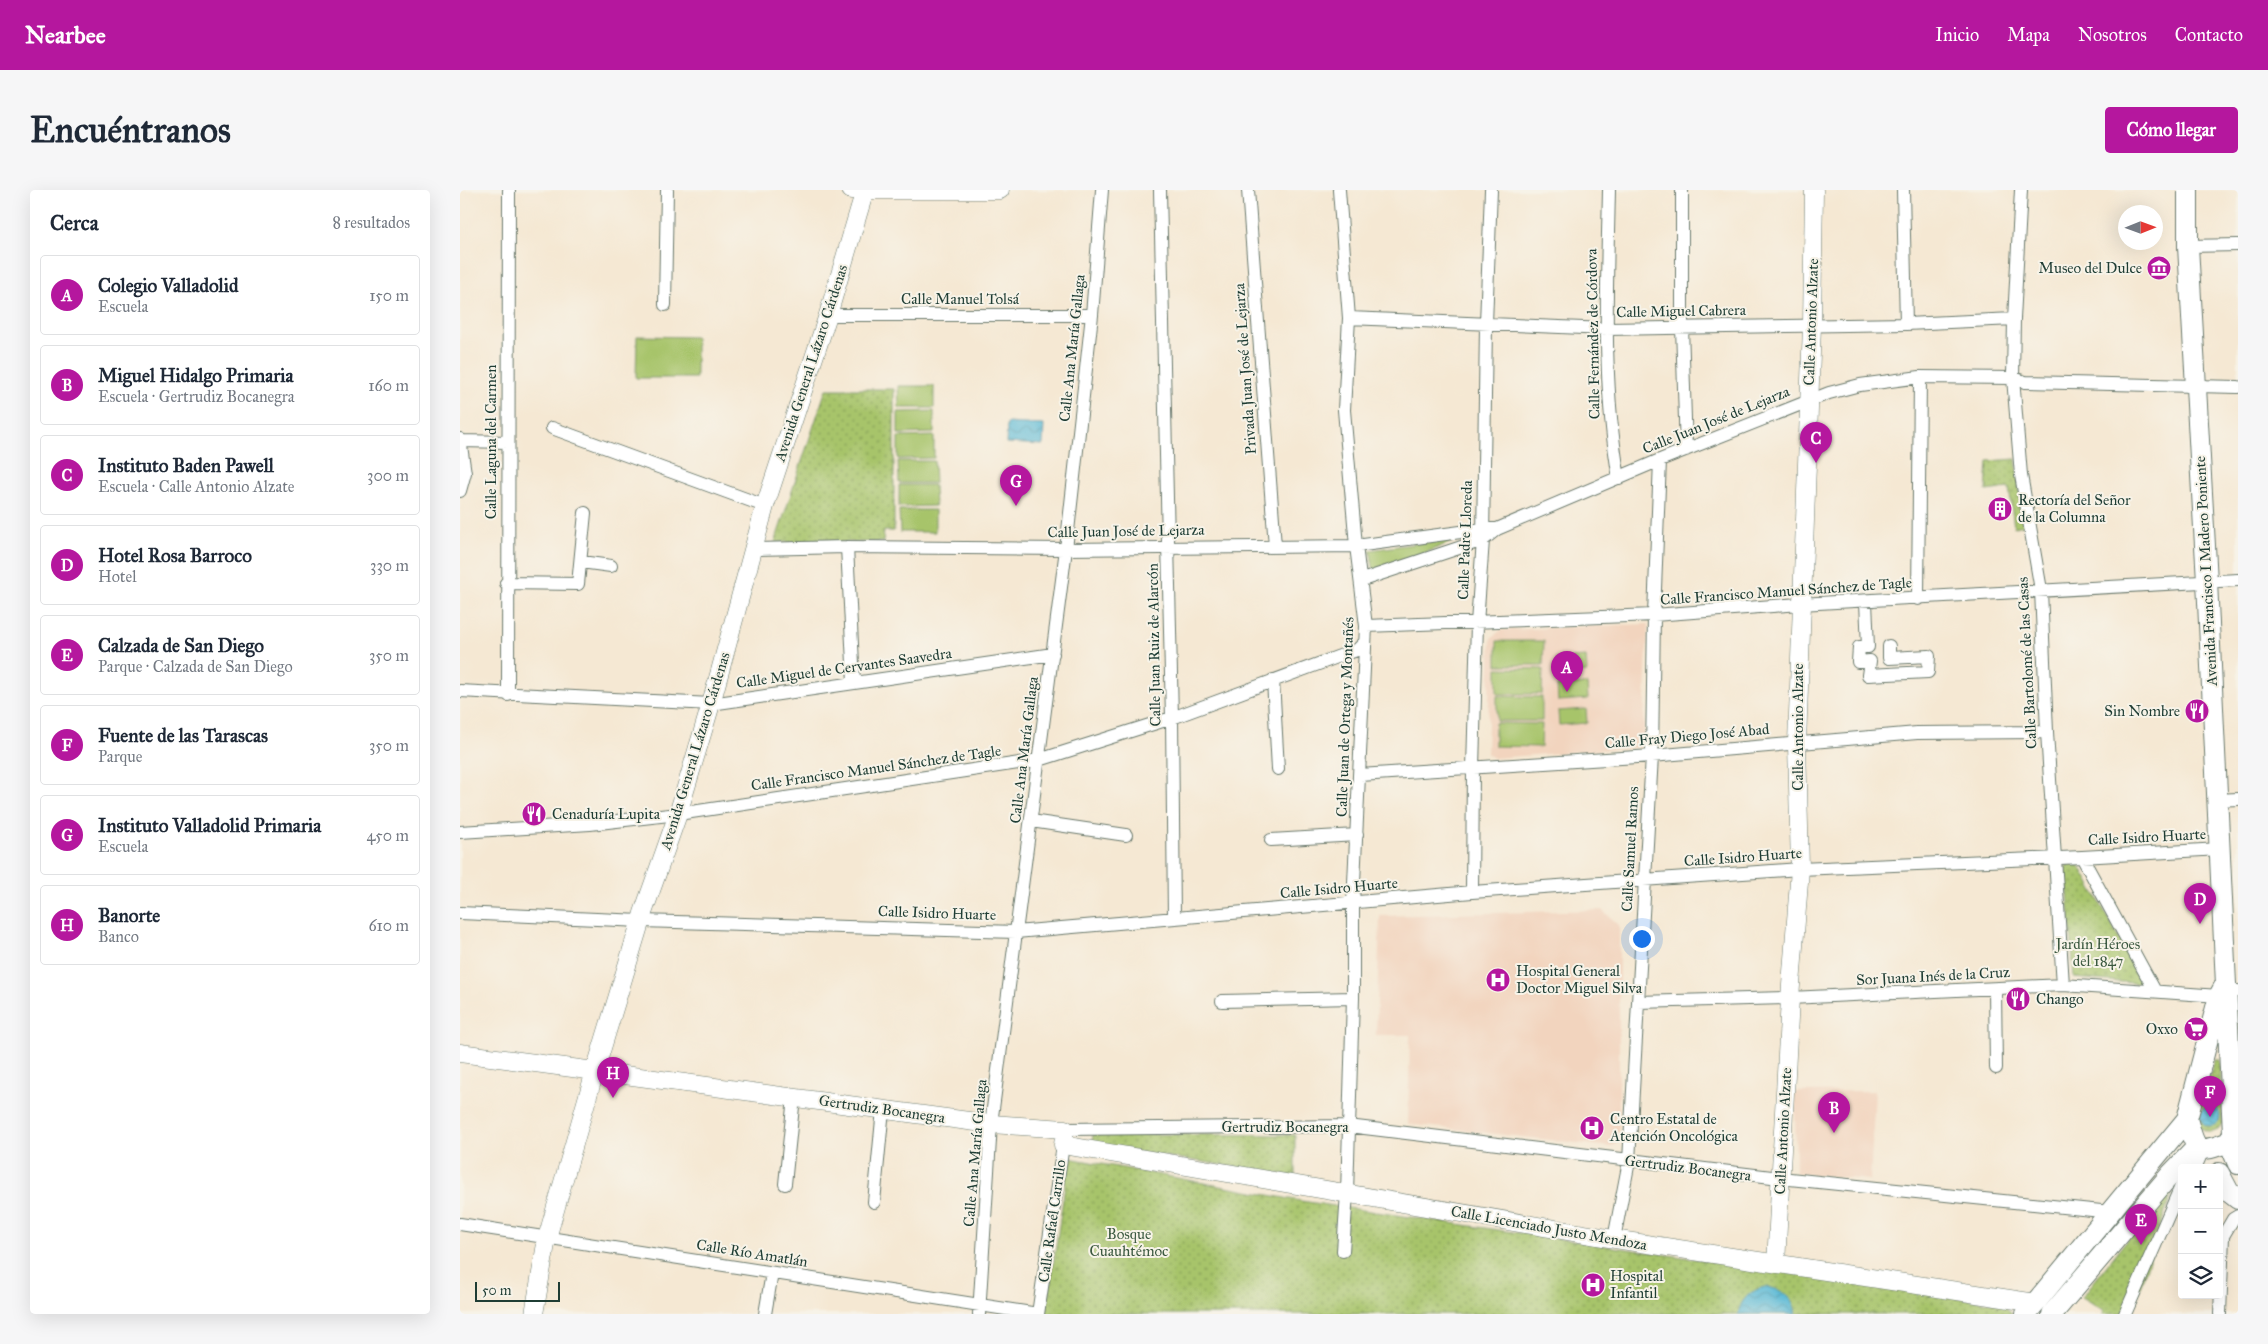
<!DOCTYPE html>
<html lang="es">
<head>
<meta charset="utf-8">
<style>
  body { margin:0; font-family:"IM FELL Great Primer",serif; background:#f6f6f7; color:#1f2937 }
  .controls { position:absolute; right:15px; bottom:15px; display:grid; overflow:hidden; border-radius:5px; box-shadow:0 5px 20px #0002 }
  .controls button { width:45px; height:45px; display:grid; place-items:center; padding:0; border:0; border-bottom:1px solid #e0e1e3; background:#fff; color:#1f2937; font:25px sans-serif }
  .compass { position:absolute; left:1658px; top:15px; width:45px; height:45px; border-radius:50%; background:#fff; box-shadow:0 5px 20px #0002; rotate:89deg }
  .scale { position:absolute; left:15px; bottom:12px; width:85px; box-sizing:border-box; padding-left:5px; border:2px solid #1f3d34; border-top:0; font-size:14px; line-height:18px; white-space:nowrap; color:#1f3d34; -webkit-text-stroke:4px #f7f3e8; paint-order:stroke }
  .you { position:absolute; left:1181px; top:748px; width:18px; height:18px; margin:-12px; border:4px solid #fff; border-radius:50%; background:#1a73e8; box-shadow:0 0 0 8px #1a73e833 }
  .badge { display:grid; place-items:center; width:32px; height:32px; border-radius:50%; background:#b5179e; color:#fff; font-size:16px; font-weight:700 }
  .pin { position:absolute; translate:-50% -41px; filter:drop-shadow(0 1px 2px #0008) }
  .pin::after { content:''; position:absolute; top:26px; width:18px; height:15px; background:inherit; clip-path:polygon(0 0,100% 0,50% 100%) }
  .list { margin:0; padding:0; list-style:none }
  h2 { display:flex; justify-content:space-between; align-items:center; height:65px; margin:0; padding:0 20px; font-size:21px }
  h2 small { font-size:16px; font-weight:400; color:#747a83 }
  .list li { display:grid; grid-template-columns:32px 1fr auto; gap:15px; align-items:center; box-sizing:border-box; height:80px; margin:0 10px 10px; padding:0 10px; border:1px solid #e0e1e3; border-radius:5px }
  .list b { display:block; font-size:19px; white-space:nowrap }
  .list p { margin:0; font-size:16px; white-space:nowrap; color:#747a83 }
  .list em { font-size:16px; font-style:normal; color:#747a83 }
  .icon { flex:none; width:28px; height:28px; fill:none; stroke:currentColor; stroke-width:2; stroke-linecap:round; stroke-linejoin:round }
  .map { position:relative; flex:none; width:1778px; height:1124px; overflow:hidden; border-radius:5px }
  header { display:flex; align-items:center; gap:30px; box-sizing:border-box; height:70px; padding:0 25px; background:#b5179e; color:#fff }
  header strong { font-size:24px }
  nav { display:flex; gap:28px; margin-inline-start:auto; font-size:18px }
  .intro { display:flex; align-items:center; justify-content:space-between; box-sizing:border-box; height:120px; padding:0 30px }
  h1 { margin:0; font-size:35px }
  .button { padding:12px 22px; border-radius:5px; background:#b5179e; color:#fff; font-size:18px; font-weight:700 }
  main { display:flex; gap:30px; padding:0 30px }
  aside { flex:1; background:#fff; border-radius:5px; box-shadow:0 5px 20px #0002 }
  .map>svg:first-child { display:block }
  .built { fill:#f2d4be }
  .grass { fill:#a7c46b; stroke:#638050 }
  .park { fill:url(#park-dots); stroke:#638050; fill-rule:evenodd }
  .water { fill:url(#water-waves); stroke:#3a7a84 }
  .lines { fill:none; stroke-linecap:round; stroke-linejoin:round }
  .street-casing { stroke:#6a796c; stroke-width:14 }
  .secondary-casing { stroke:#6a796c; stroke-width:19 }
  .primary-casing { stroke:#6a796c; stroke-width:22 }
  .street { stroke:#fff; stroke-width:12 }
  .secondary { stroke:#fff; stroke-width:18 }
  .primary { stroke:#fff; stroke-width:20 }
  .labels { text-anchor:middle; dominant-baseline:central; stroke-width:4; stroke-linejoin:round; paint-order:stroke }
  .poi-label { font-size:15px; fill:#1f3d34; stroke:#f7f3e8; text-anchor:start }
  .street-label { font-size:15px; fill:#1f3d34; stroke:#f7f3e8 }
  .park-label { font-size:15px; fill:#3a583f; stroke:#f7f3e8 }
</style>
</head>
<body>
<header>
<strong>Nearbee</strong>
<nav><a>Inicio</a><a>Mapa</a><a>Nosotros</a><a>Contacto</a></nav>
</header>
<div class="intro"><h1>Encuéntranos</h1><a class="button">Cómo llegar</a></div>
<main>
<aside>
<h2>Cerca<small>8 resultados</small></h2>
<ul class="list">
<li><span class="badge">A</span><div><b>Colegio Valladolid</b><p>Escuela</p></div><em>150 m</em></li>
<li><span class="badge">B</span><div><b>Miguel Hidalgo Primaria</b><p>Escuela · Gertrudiz Bocanegra</p></div><em>160 m</em></li>
<li><span class="badge">C</span><div><b>Instituto Baden Pawell</b><p>Escuela · Calle Antonio Alzate</p></div><em>300 m</em></li>
<li><span class="badge">D</span><div><b>Hotel Rosa Barroco</b><p>Hotel</p></div><em>330 m</em></li>
<li><span class="badge">E</span><div><b>Calzada de San Diego</b><p>Parque · Calzada de San Diego</p></div><em>350 m</em></li>
<li><span class="badge">F</span><div><b>Fuente de las Tarascas</b><p>Parque</p></div><em>350 m</em></li>
<li><span class="badge">G</span><div><b>Instituto Valladolid Primaria</b><p>Escuela</p></div><em>450 m</em></li>
<li><span class="badge">H</span><div><b>Banorte</b><p>Banco</p></div><em>610 m</em></li>
</ul>
</aside>
<div class="map">
<svg width="1778" height="1124" viewBox="0 0 1778 1124">
  <defs>
    <pattern id="park-dots" width="8" height="8" patternUnits="userSpaceOnUse" patternTransform="scale(1.25)"><rect width="8" height="8" fill="#a7c46b"/><path d="M2 2h.1M6 6h.1" fill="none" stroke="#87a059" stroke-width="1.8" stroke-linecap="round"/></pattern>
    <pattern id="water-waves" width="16" height="10" patternUnits="userSpaceOnUse" patternTransform="scale(1.25)"><rect width="16" height="10" fill="#56b8d5"/><path d="M0 5q4-4 8 0t8 0" fill="none" stroke="#4797ae"/></pattern>
  </defs>
  <rect width="100%" height="100%" fill="#f7f3e8"/>
  <filter id="ink" filterUnits="userSpaceOnUse"><feTurbulence type="fractalNoise" baseFrequency=".02" numOctaves="2"/><feDisplacementMap in="SourceGraphic" scale="10" xChannelSelector="R" yChannelSelector="G"/><feConvolveMatrix kernelMatrix="1 2 1 2 8 2 1 2 1" color-interpolation-filters="sRGB"/></filter>
  <filter id="wash" filterUnits="userSpaceOnUse"><feTurbulence type="fractalNoise" baseFrequency=".0096" numOctaves="4" result="noise"/><feDisplacementMap in="SourceGraphic" scale="20" xChannelSelector="R" yChannelSelector="G"/><feGaussianBlur stdDeviation="1.12" result="paint"/><feColorMatrix in="noise" values="0 0 0 0 0 0 0 0 0 0 0 0 0 0 0 0 0 1.4 0 .05"/><feComposite in="paint" operator="in"/></filter>
  <g filter="url(#wash)">
    <rect width="100%" height="100%" fill="#f5e8d3"/>
    <path class="built" d="M 1188,434 L 1183,557 L 1034,568 L 1027,564 L 1031,448 L 1041,440 Z
      M 1142,720 L 1159,735 L 1159,952 L 1151,957 L 948,934 L 950,845 L 916,845 L 920,726 Z
      M 1415,901 L 1410,990 L 1336,983 L 1335,902 Z"/>
    <path class="grass" d="M 177,146 L 236,147 L 236,188 L 176,188 Z
      M 438,196 L 474,196 L 474,218 L 439,218 Z
      M 474,221 L 474,243 L 438,244 L 438,222 Z
      M 474,246 L 474,268 L 438,269 L 438,247 Z
      M 438,271 L 474,271 L 475,293 L 439,293 Z
      M 439,295 L 474,295 L 475,316 L 439,317 Z
      M 439,320 L 475,320 L 475,342 L 440,342 Z
      M 1003,347 L 917,383 L 914,382 L 910,360 Z
      M 1037,451 L 1084,451 L 1083,475 L 1037,475 Z
      M 1126,467 L 1127,482 L 1097,484 L 1096,469 Z
      M 1037,478 L 1083,479 L 1082,504 L 1037,504 Z
      M 1127,494 L 1128,509 L 1098,511 L 1097,496 Z
      M 1037,506 L 1082,507 L 1082,531 L 1037,531 Z
      M 1126,519 L 1127,533 L 1099,535 L 1098,521 Z
      M 1035,533 L 1082,534 L 1081,557 L 1035,556 Z"/>
    <path class="park" d="M 366,199 L 434,199 L 434,341 L 424,341 L 423,352 L 315,352 Z
      M 1556,269 L 1564,335 L 1554,337 L 1549,298 L 1526,301 L 1528,271 Z
      M 1619,674 L 1684,794 L 1614,788 L 1606,675 Z
      M 1755,870 L 1760,870 L 1763,933 L 1758,939 L 1750,942 L 1738,937 L 1735,924 ZM 1743,920 L 1759,922 L 1759,931 L 1740,926 Z
      M 633,944 L 835,945 L 835,986 L 632,955 Z
      M 609,968 L 841,1011 L 1542,1114 L 1553,1124 L 586,1124 Z
      M 1716,990 L 1671,1124 L 1643,1124 L 1644,1120 L 1622,1107 L 1712,992 Z"/>
    <path class="water" d="M 547,233 L 584,235 L 583,255 L 546,253 Z
      M1740 926a10 10 0 1 1 20 0a10 10 0 1 1-20 0Z
      M 1304,1097 C 1321,1098 1334,1106 1336,1124 L 1278,1124 C 1281,1109 1290,1101 1304,1097 Z"/>
  </g>
  <g filter="url(#ink)">
    <g class="lines">
      <defs>
        <path id="street" d="M 700,0 L 712,528 L 714,728
          M 788,0 L 815,356
          M 879,0 L 889,128 L 884,220 L 896,356 L 906,436 L 893,714 L 893,808 L 887,1003 L 883,1061
          M 1149,0 C 1147,96 1142,193 1159,288
          M 1222,0 L 1222,137 L 1226,260
          M 1443,0 L 1446,134
          M 1561,0 L 1554,129 L 1553,188 L 1561,285 L 1581,400 L 1587,542 L 1603,795
          M 1728,56 L 1778,55
          M 205,115 L 207,0
          M 368,125 L 632,125
          M 889,128 L 1147,139 L 1446,134 L 1554,129
          M 92,238 L 305,316
          M 0,249 L 5,283 L 0,301
          M 0,251 L 48,252
          M 387,357 L 394,493
          M 294,359 L 387,357 L 606,359 L 896,356 L 1023,339 L 1037,339
          M 121,372 L 151,376
          M 902,390 L 1023,350 L 1037,339 L 1200,270 L 1369,203 L 1400,195 L 1460,187 L 1553,188 L 1565,192 L 1778,197
          M 46,393 L 118,394 L 125,323
          M 1458,409 L 1460,187
          M 1406,412 L 1408,457 L 1399,457 L 1398,472 L 1410,471 L 1408,485 L 1468,482 L 1469,466 L 1429,468 L 1429,456
          M 906,436 L 1194,425 L 1340,414 L 1778,390
          M 813,490 L 818,579
          M 0,501 L 251,514 L 593,464
          M 48,505 L 49,0
          M 900,585 L 1192,566 L 1457,543 L 1587,542
          M 1757,610 L 1778,609
          M 571,631 L 666,645
          M 0,642 L 130,634 L 218,624 L 579,570 L 712,528 L 888,463 L 897,460 L 905,452
          M 811,650 L 897,645
          M 1622,667 L 1695,801
          M 1012,702 L 1013,578 L 1017,433 L 1023,350 L 1026,134 L 1031,0
          M 0,723 L 181,731 L 556,742 L 1012,702 L 1340,679 L 1622,667 L 1760,659
          M 1535,799 L 1536,878
          M 762,811 L 893,808
          M 1178,812 L 1330,808 L 1603,795 L 1759,806 L 1768,801 L 1778,801
          M 605,939 L 888,936 L 1320,988 L 1651,1022
          M 1735,978 L 1743,960
          M 325,994 L 334,907
          M 414,1012 L 423,919
          M 0,1034 L 578,1124 L 603,955
          M 1154,1049 L 1169,971 L 1192,566 L 1194,425 L 1200,270
          M 305,1124 L 312,1083
          M 519,1124 L 531,934 L 606,359 L 632,125 L 642,0
          M 1665,1124 L 1722,994
          M 1760,1124 L 1763,1046 L 1773,1029 L 1778,1026"/>
        <path id="secondary" d="M 391,0 L 540,0
          M 0,863 L 531,934 L 605,939 L 603,955 L 1154,1049 L 1576,1113
          M 1316,1074 L 1330,808 L 1340,679 L 1337,553 L 1352,135 L 1354,0
          M 74,1124 L 87,1048 L 135,881 L 183,723 L 218,624 L 251,514 L 305,316 L 368,125 L 405,0"/>
        <path id="primary" d="M 1728,0 L 1728,56 L 1747,391 L 1773,943 L 1769,952 C 1737,964 1736,962 1727,929 L 1759,806 L 1766,793
          M 1769,952 L 1778,974
          M 1759,983 L 1769,1002 L 1778,1009
          M 1566,1124 L 1727,929
          M 1592,1124 L 1711,984 L 1738,956"/>
      </defs>
      <use href="#street" class="street-casing"/>
      <use href="#secondary" class="secondary-casing"/>
      <use href="#primary" class="primary-casing"/>
      <use href="#street" class="street"/>
      <use href="#secondary" class="secondary"/>
      <use href="#primary" class="primary"/>
    </g>
  </g>
  <defs>
    <symbol id="museum-disc" viewBox="-11 -11 22 22"><circle r="9.5" fill="#b5179e" stroke="#f7f3e8"/><path d="M0-6L6-3V-2H-6V-3ZM-5-1h2V3h-2ZM-1-1h2V3h-2ZM3-1h2V3H3ZM-6 4H6V6H-6Z" fill="#fff"/></symbol>
    <symbol id="building-disc" viewBox="-11 -11 22 22"><circle r="9.5" fill="#b5179e" stroke="#f7f3e8"/><path d="M-4-6H4V6H1V3H-1V6H-4ZM-2.5-4.3h1.7v1.8h-1.7ZM.8-4.3h1.7v1.8H.8ZM-2.5-1h1.7V.8h-1.7ZM.8-1h1.7V.8H.8Z" fill="#fff"/></symbol>
    <symbol id="restaurant-disc" viewBox="-11 -11 22 22"><circle r="9.5" fill="#b5179e" stroke="#f7f3e8"/><path d="M-5-6h1v4h1v-4h1v4h1v-4h1v5L-1.5 .5V6h-2V.5L-5-1ZM5-6V6H3V1.5H1.5Q1.5-4 5-6Z" fill="#fff"/></symbol>
    <symbol id="hospital-disc" viewBox="-11 -11 22 22"><circle r="9.5" fill="#b5179e" stroke="#f7f3e8"/><path d="M-5-5h3v3.5h4V-5h3V5h-3V1.5h-4V5h-3Z" fill="#fff"/></symbol>
    <symbol id="supermarket-disc" viewBox="-11 -11 22 22"><circle r="9.5" fill="#b5179e" stroke="#f7f3e8"/><path d="M-6-5.5h2.5l.6 2H6L4.5 2H-2.5L-4.4-4H-6ZM-1.5 3.2a1.3 1.3 0 1 0 .1 0ZM3 3.2a1.3 1.3 0 1 0 .1 0Z" fill="#fff"/></symbol>
  </defs>
  <g fill-rule="evenodd">
    <use href="#museum-disc" x="1685" y="64" width="28" height="28"/>
    <use href="#building-disc" x="1526" y="305" width="28" height="28"/>
    <use href="#restaurant-disc" x="1723" y="507" width="28" height="28"/>
    <use href="#restaurant-disc" x="60" y="610" width="28" height="28"/>
    <use href="#hospital-disc" x="1024" y="776" width="28" height="28"/>
    <use href="#restaurant-disc" x="1544" y="795" width="28" height="28"/>
    <use href="#supermarket-disc" x="1722" y="825" width="28" height="28"/>
    <use href="#hospital-disc" x="1118" y="924" width="28" height="28"/>
    <use href="#hospital-disc" x="1119" y="1081" width="28" height="28"/>
  </g>
  <g class="labels">
    <g class="poi-label">
      <text x="1682" y="78" text-anchor="end">Museo del Dulce</text>
      <text x="1558" y="310">Rectoría del Señor<tspan x="1558" dy="17">de la Columna</tspan></text>
      <text x="1720" y="521" text-anchor="end">Sin Nombre</text>
      <text x="92" y="624">Cenaduría Lupita</text>
      <text x="1056" y="781">Hospital General<tspan x="1056" dy="17">Doctor Miguel Silva</tspan></text>
      <text x="1576" y="809">Chango</text>
      <text x="1718" y="839" text-anchor="end">Oxxo</text>
      <text x="1150" y="929">Centro Estatal de<tspan x="1150" dy="17">Atención Oncológica</tspan></text>
      <text x="1150" y="1086">Hospital<tspan x="1150" dy="17">Infantil</tspan></text>
    </g>
    <g class="street-label">
      <text x="500" y="109">Calle Manuel Tolsá</text>
      <text transform="translate(1221 121) rotate(-1)">Calle Miguel Cabrera</text>
      <text transform="translate(1351 132) rotate(-88)">Calle Antonio Alzate</text>
      <text transform="translate(1133 144) rotate(-91)">Calle Fernández de Córdova</text>
      <text transform="translate(612 158) rotate(-84)">Calle Ana María Gallaga</text>
      <text transform="translate(351 173) rotate(-72)">Avenida General Lázaro Cárdenas</text>
      <text transform="translate(785 179) rotate(-94)">Privada Juan José de Lejarza</text>
      <text transform="translate(1256 230) rotate(-22)">Calle Juan José de Lejarza</text>
      <text transform="translate(31 252) rotate(-90)">Calle Laguna del Carmen</text>
      <text transform="translate(666 341) rotate(-1)">Calle Juan José de Lejarza</text>
      <text transform="translate(1005 350) rotate(-88)">Calle Padre Lloreda</text>
      <text transform="translate(1746 381) rotate(-93)">Avenida Francisco I Madero Poniente</text>
      <text transform="translate(1326 401) rotate(-4)">Calle Francisco Manuel Sánchez de Tagle</text>
      <text transform="translate(694 455) rotate(-91)">Calle Juan Ruiz de Alarcón</text>
      <text transform="translate(1567 473) rotate(-93)">Calle Bartolomé de las Casas</text>
      <text transform="translate(384 478) rotate(-8)">Calle Miguel de Cervantes Saavedra</text>
      <text transform="translate(885 527) rotate(-88)">Calle Juan de Ortega y Montañés</text>
      <text transform="translate(1338 537) rotate(-90)">Calle Antonio Alzate</text>
      <text transform="translate(1227 546) rotate(-5)">Calle Fray Diego José Abad</text>
      <text transform="translate(564 560) rotate(-83)">Calle Ana María Gallaga</text>
      <text transform="translate(235 561) rotate(-73)">Avenida General Lázaro Cárdenas</text>
      <text transform="translate(416 578) rotate(-8)">Calle Francisco Manuel Sánchez de Tagle</text>
      <text transform="translate(1687 647) rotate(-3)">Calle Isidro Huarte</text>
      <text transform="translate(1170 659) rotate(-87)">Calle Samuel Ramos</text>
      <text transform="translate(1283 667) rotate(-4)">Calle Isidro Huarte</text>
      <text transform="translate(879 698) rotate(-5)">Calle Isidro Huarte</text>
      <text transform="translate(477 723) rotate(2)">Calle Isidro Huarte</text>
      <text transform="translate(1473 786) rotate(-3)">Sor Juana Inés de la Cruz</text>
      <text transform="translate(422 919) rotate(8)">Gertrudiz Bocanegra</text>
      <text x="825" y="937">Gertrudiz Bocanegra</text>
      <text transform="translate(1323 941) rotate(-87)">Calle Antonio Alzate</text>
      <text transform="translate(515 963) rotate(-85)">Calle Ana María Gallaga</text>
      <text transform="translate(1228 978) rotate(7)">Gertrudiz Bocanegra</text>
      <text transform="translate(592 1031) rotate(-82)">Calle Rafaél Carrillo</text>
      <text transform="translate(1089 1038) rotate(10)">Calle Licenciado Justo Mendoza</text>
      <text transform="translate(292 1063) rotate(9)">Calle Río Amatlán</text>
    </g>
    <g class="park-label">
      <text x="1638" y="754">Jardín Héroes<tspan x="1638" dy="17">del 1847</tspan></text>
      <text x="669" y="1044">Bosque<tspan x="669" dy="17">Cuauhtémoc</tspan></text>
    </g>
  </g>
</svg>
<div class="controls">
<button>+</button>
<button>−</button>
<button><svg class="icon" aria-label="layers" viewBox="0 0 24 24"><path d="M12 4l9 5-9 5-9-5zM3 14l9 5 9-5"/></svg></button>
</div>
<svg class="compass" viewBox="-18 -18 36 36"><path d="M0-13l5 13h-10z" fill="#e53935"/><path d="M0 13l5-13h-10z" fill="#747a83"/></svg>
<div class="scale">50 m</div>
<div class="you"></div>
<div class="pin badge" style="left:1107px;top:502px">A</div>
<div class="pin badge" style="left:1374px;top:943px">B</div>
<div class="pin badge" style="left:1356px;top:273px">C</div>
<div class="pin badge" style="left:1740px;top:734px">D</div>
<div class="pin badge" style="left:1681px;top:1055px">E</div>
<div class="pin badge" style="left:1750px;top:927px">F</div>
<div class="pin badge" style="left:556px;top:316px">G</div>
<div class="pin badge" style="left:153px;top:908px">H</div>
</div>
</main>
</body>
</html>
